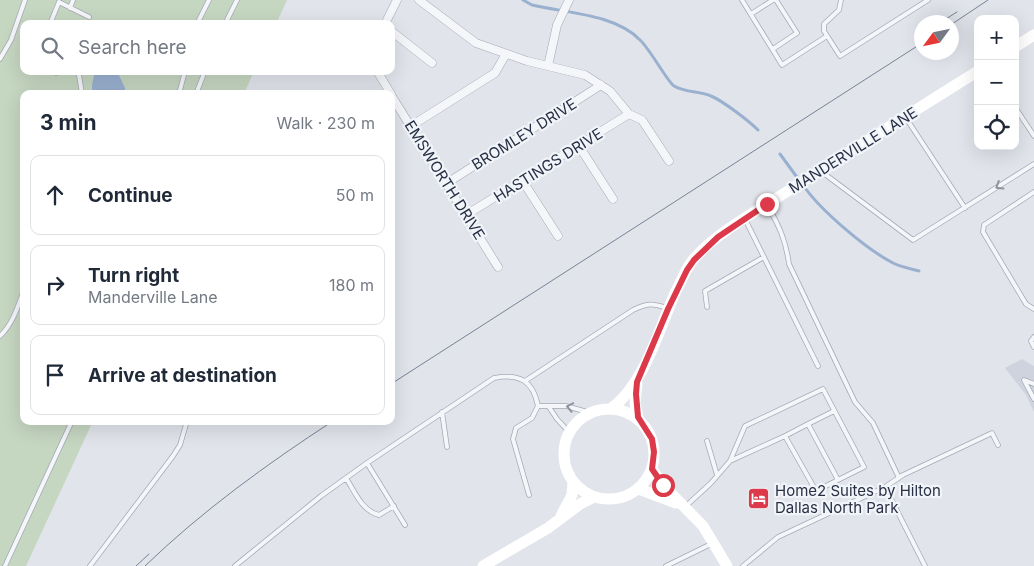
<!DOCTYPE html>
<html lang="en">
<head>
<meta charset="utf-8">
<style>
  body { margin:0; font-family:Inter,sans-serif; background:#f6f6f7; color:#1f2937 }
  .controls { position:absolute; right:15px; top:15px; display:grid; overflow:hidden; border-radius:10px; box-shadow:0 5px 20px #0002 }
  .controls button { width:45px; height:45px; display:grid; place-items:center; padding:0; border:0; border-bottom:1px solid #e0e1e3; background:#fff; color:#1f2937; font:25px sans-serif }
  .compass { position:absolute; left:914px; top:15px; width:45px; height:45px; border-radius:50%; background:#fff; box-shadow:0 5px 20px #0002; rotate:237deg }
  .stop { position:absolute; width:15px; height:15px; margin:-11px; border:4px solid #dc3a4a; border-radius:50%; background:#fff }
  .stop.end { background:#dc3a4a; border-color:#fff; box-shadow:0 1px 5px #0008 }
  .list { margin:0; padding:0; list-style:none }
  h2 { display:flex; justify-content:space-between; align-items:center; height:65px; margin:0; padding:0 20px; font-size:21px }
  h2 small { font-size:16px; font-weight:400; color:#747a83 }
  .list li { display:grid; grid-template-columns:32px 1fr auto; gap:15px; align-items:center; box-sizing:border-box; height:80px; margin:0 10px 10px; padding:0 10px; border:1px solid #e0e1e3; border-radius:10px }
  .list b { display:block; font-size:19px; white-space:nowrap }
  .list p { margin:0; font-size:16px; white-space:nowrap; color:#747a83 }
  .list em { font-size:16px; font-style:normal; color:#747a83 }
  .icon { flex:none; width:28px; height:28px; fill:none; stroke:currentColor; stroke-width:2; stroke-linecap:round; stroke-linejoin:round }
  .map { position:relative; flex:none; width:1034px; height:566px; overflow:hidden }
  .search { position:absolute; background:#fff; box-shadow:0 5px 20px #0002; left:20px; top:20px; width:375px; height:55px; display:flex; align-items:center; gap:12px; box-sizing:border-box; padding:0 18px; border-radius:10px; color:#747a83; font-size:19px }
  .panel { position:absolute; background:#fff; box-shadow:0 5px 20px #0002; left:20px; top:90px; width:375px; height:335px; border-radius:10px }
  .map>svg:first-child { display:block }
  .built { fill:#cfd3dd }
  .green { fill:#c5d6c1 }
  .water { fill:#99b0cf }
  .lines { fill:none; stroke-linecap:round; stroke-linejoin:round }
  .stream { stroke:#99b0cf; stroke-width:3 }
  .lane-casing { stroke:#a5aab6; stroke-width:5.5 }
  .street-casing { stroke:#a5aab6; stroke-width:9 }
  .lane { stroke:#f4f6f9; stroke-width:4 }
  .street { stroke:#f4f6f9; stroke-width:8 }
  .secondary { stroke:#fff; stroke-width:11 }
  .tram { stroke:#798296; stroke-width:1 }
  .oneway { stroke:#8e939f }
  .route { stroke:#dc3a4a; stroke-width:6 }
  .labels { text-anchor:middle; dominant-baseline:central; stroke-width:4.5; stroke-linejoin:round; paint-order:stroke }
  .street-label { font-size:15px; fill:#273045; stroke:#f1f4f8 }
  .poi-label { font-size:15px; fill:#273045; stroke:#f1f4f8; text-anchor:start }
</style>
</head>
<body>
<div class="map">
<svg width="1034" height="566" viewBox="0 0 1034 566">
  <rect width="100%" height="100%" fill="#e1e4eb"/>
  <path class="built" d="M 1022,359 L 1034,366 L 1034,412 L 1026,395 L 1005,368 Z"/>
  <path class="green" d="M 0,0 L 287,0 L 276,24 L 24,24 L 24,71 L 254,71 L 244,94 L 24,94 L 24,421 L 93,421 L 26,566 L 0,566 Z"/>
  <path class="water" d="M 95,71 L 117,71 L 125,88 L 125,94 L 92,93 L 92,85 Z"/>
  <g class="lines">
    <path class="stream" d="M 523,0 L 532,5 C 566,13 615,14 640,40 C 650,49 667,81 674,86 C 686,93 700,91 711,96 C 723,101 749,121 758,130
      M 780,154 L 799,180
      M 803,185 C 820,210 866,249 893,263 C 901,267 911,269 919,271"/>
    <defs>
      <path id="lane" d="M 742,0 L 782,65 L 827,36
        M 841,0 L 839,10 L 824,24 L 824,31 L 840,56 L 928,0
        M 70,8 L 73,0
        M 751,14 L 773,0
        M 50,24 L 59,2 L 89,17
        M 197,24 L 209,0
        M 225,24 L 237,0
        M 773,49 L 797,33 L 776,0
        M 0,59 L 11,40 L 25,0
        M 51,71 L 56,73 L 60,71
        M 76,71 L 79,75 L 82,94
        M 179,94 L 185,71
        M 196,94 L 205,71
        M 1015,107 L 1034,136
        M 906,118 L 965,208
        M 822,172 L 913,240 L 1034,164
        M 1034,192 L 984,225 L 983,232 L 1026,304 L 1034,309
        M 767,205 C 779,225 786,241 789,264 L 855,402 L 873,423 L 899,478
        M 745,219 L 818,366
        M 707,307 L 705,291 L 764,257
        M 0,336 C 13,324 18,306 24,290
        M 1034,337 L 1031,341 L 1034,347
        M 525,381 L 633,310 C 648,303 652,303 667,308
        M 1034,384 L 1024,380 L 1034,399
        M 538,406 L 566,406 L 591,413
        M 549,407 L 557,419 L 569,432
        M 442,412 L 447,447
        M 808,424 L 834,411
        M 785,436 L 808,424 L 838,480
        M 707,441 L 717,475
        M 367,463 L 405,525
        M 346,478 C 355,492 362,511 379,515 L 394,506
        M 885,487 L 903,475 L 992,433 L 998,445
        M 686,506 L 711,483 L 730,461 L 745,426 L 823,389 L 864,467 L 816,491 L 785,436 L 730,461
        M 5,566 L 72,421
        M 90,566 L 173,456 L 180,445 L 187,421
        M 235,566 L 321,496 L 367,463 L 494,378 C 520,373 533,381 538,406 L 532,418 L 516,428 L 513,439 L 529,495
        M 666,566 L 711,544
        M 743,566 L 778,537 L 885,487 L 925,566"/>
      <path id="street" d="M 419,0 L 476,43 L 527,61 L 585,75 L 610,91 L 629,114 L 642,120 L 669,161
        M 385,24 L 397,0
        M 391,31 L 432,63
        M 548,66 L 557,25 L 569,0
        M 377,71 L 391,94
        M 391,95 L 498,267
        M 411,126 L 495,73 L 506,54
        M 579,146 L 613,199
        M 522,180 L 558,236
        M 447,183 L 601,85
        M 466,215 L 629,114"/>
    </defs>
    <use href="#lane" class="lane-casing"/>
    <use href="#street" class="street-casing"/>
    <use href="#lane" class="lane"/>
    <use href="#street" class="street"/>
    <path class="secondary" d="M 1015,47 L 1034,35
      M 637,384 L 635,404 L 638,417
      M 612,408 C 644,384 659,330 675,293 C 681,282 685,270 693,260 C 715,233 762,208 791,189 C 853,149 916,110 978,71
      M564 454a45 45 0 1 1 90 0a45 45 0 1 1-90 0Z
      M 652,469 L 663,485 L 703,526 L 727,566
      M 639,489 L 676,503
      M 561,516 L 572,495 L 573,482
      M 483,566 L 548,528 L 580,504 L 594,497"/>
    <path class="tram" d="M 941,22 L 957,12
      M 952,24 L 988,0
      M 391,384 L 922,43
      M 136,566 L 149,554
      M 145,566 C 202,511 267,464 333,421"/>
  </g>
  <defs><path id="oneway-chevron" d="M-2-3.5L2.5 0L-2 3.5" fill="none" stroke-width="1.6" stroke-linecap="round" stroke-linejoin="round" transform="scale(1.25)"/></defs>
  <g class="oneway">
    <use href="#oneway-chevron" transform="translate(999 186) rotate(148)"/>
    <use href="#oneway-chevron" transform="translate(570 407) rotate(-169)"/>
  </g>
  <g class="lines">
    <path class="route" d="M 663,485 L 652,469 L 654,452 L 652,439 L 638,417 L 636,394 L 637,382 L 668,309 L 687,270 L 694,260 L 718,237 L 767,204"/>
  </g>
  <defs>
    <symbol id="hotel-square" viewBox="-11 -11 22 22"><rect x="-9" y="-9" width="18" height="18" rx="4" fill="#dc3a4a" stroke="#f1f4f8"/><path d="M-6-4.5h1.5V1H6V5H4.5V3h-9V5H-6ZM-4 0a1.8 1.8 0 1 1 3.6 0ZM.5 0V-2.5h3Q6-2.5 6 0Z" fill="#fff"/></symbol>
  </defs>
  <g fill-rule="evenodd">
    <use href="#hotel-square" x="746" y="486" width="25" height="25"/>
  </g>
  <g class="labels">
    <g class="street-label">
      <text transform="translate(524 134) rotate(-32)">BROMLEY DRIVE</text>
      <text transform="translate(853 150) rotate(-32)">MANDERVILLE LANE</text>
      <text transform="translate(548 165) rotate(-32)">HASTINGS DRIVE</text>
      <text transform="translate(445 180) rotate(58)">EMSWORTH DRIVE</text>
    </g>
    <g class="poi-label">
      <text x="775" y="490">Home2 Suites by Hilton<tspan x="775" dy="17">Dallas North Park</tspan></text>
    </g>
  </g>
</svg>
<div class="controls">
<button>+</button>
<button>−</button>
<button><svg class="icon" aria-label="locate" viewBox="0 0 24 24"><circle cx="12" cy="12" r="6"/><path d="M12 2v4M12 18v4M2 12h4M18 12h4"/></svg></button>
</div>
<svg class="compass" viewBox="-18 -18 36 36"><path d="M0-13l5 13h-10z" fill="#e53935"/><path d="M0 13l5-13h-10z" fill="#747a83"/></svg>
<div class="stop" style="left:663px;top:485px"></div>
<div class="stop end" style="left:767px;top:204px"></div>
<div class="search"><svg class="icon" aria-label="search" viewBox="0 0 24 24"><circle cx="10" cy="10" r="6"/><path d="M15 15l6 6"/></svg>Search here</div>
<section class="panel">
<h2>3 min<small>Walk · 230 m</small></h2>
<ul class="list">
<li><svg class="icon" aria-label="ahead" viewBox="0 0 24 24"><path d="M12 20V5M6 11l6-6 6 6"/></svg><div><b>Continue</b></div><em>50 m</em></li>
<li><svg class="icon" aria-label="right" viewBox="0 0 24 24"><path d="M7 20v-9h11M14 6l5 5-5 5"/></svg><div><b>Turn right</b><p>Manderville Lane</p></div><em>180 m</em></li>
<li><svg class="icon" aria-label="arrive" viewBox="0 0 24 24"><path d="M6 21V4h12l-3 4 3 4H6"/></svg><div><b>Arrive at destination</b></div></li>
</ul>
</section>
</div>
</body>
</html>
